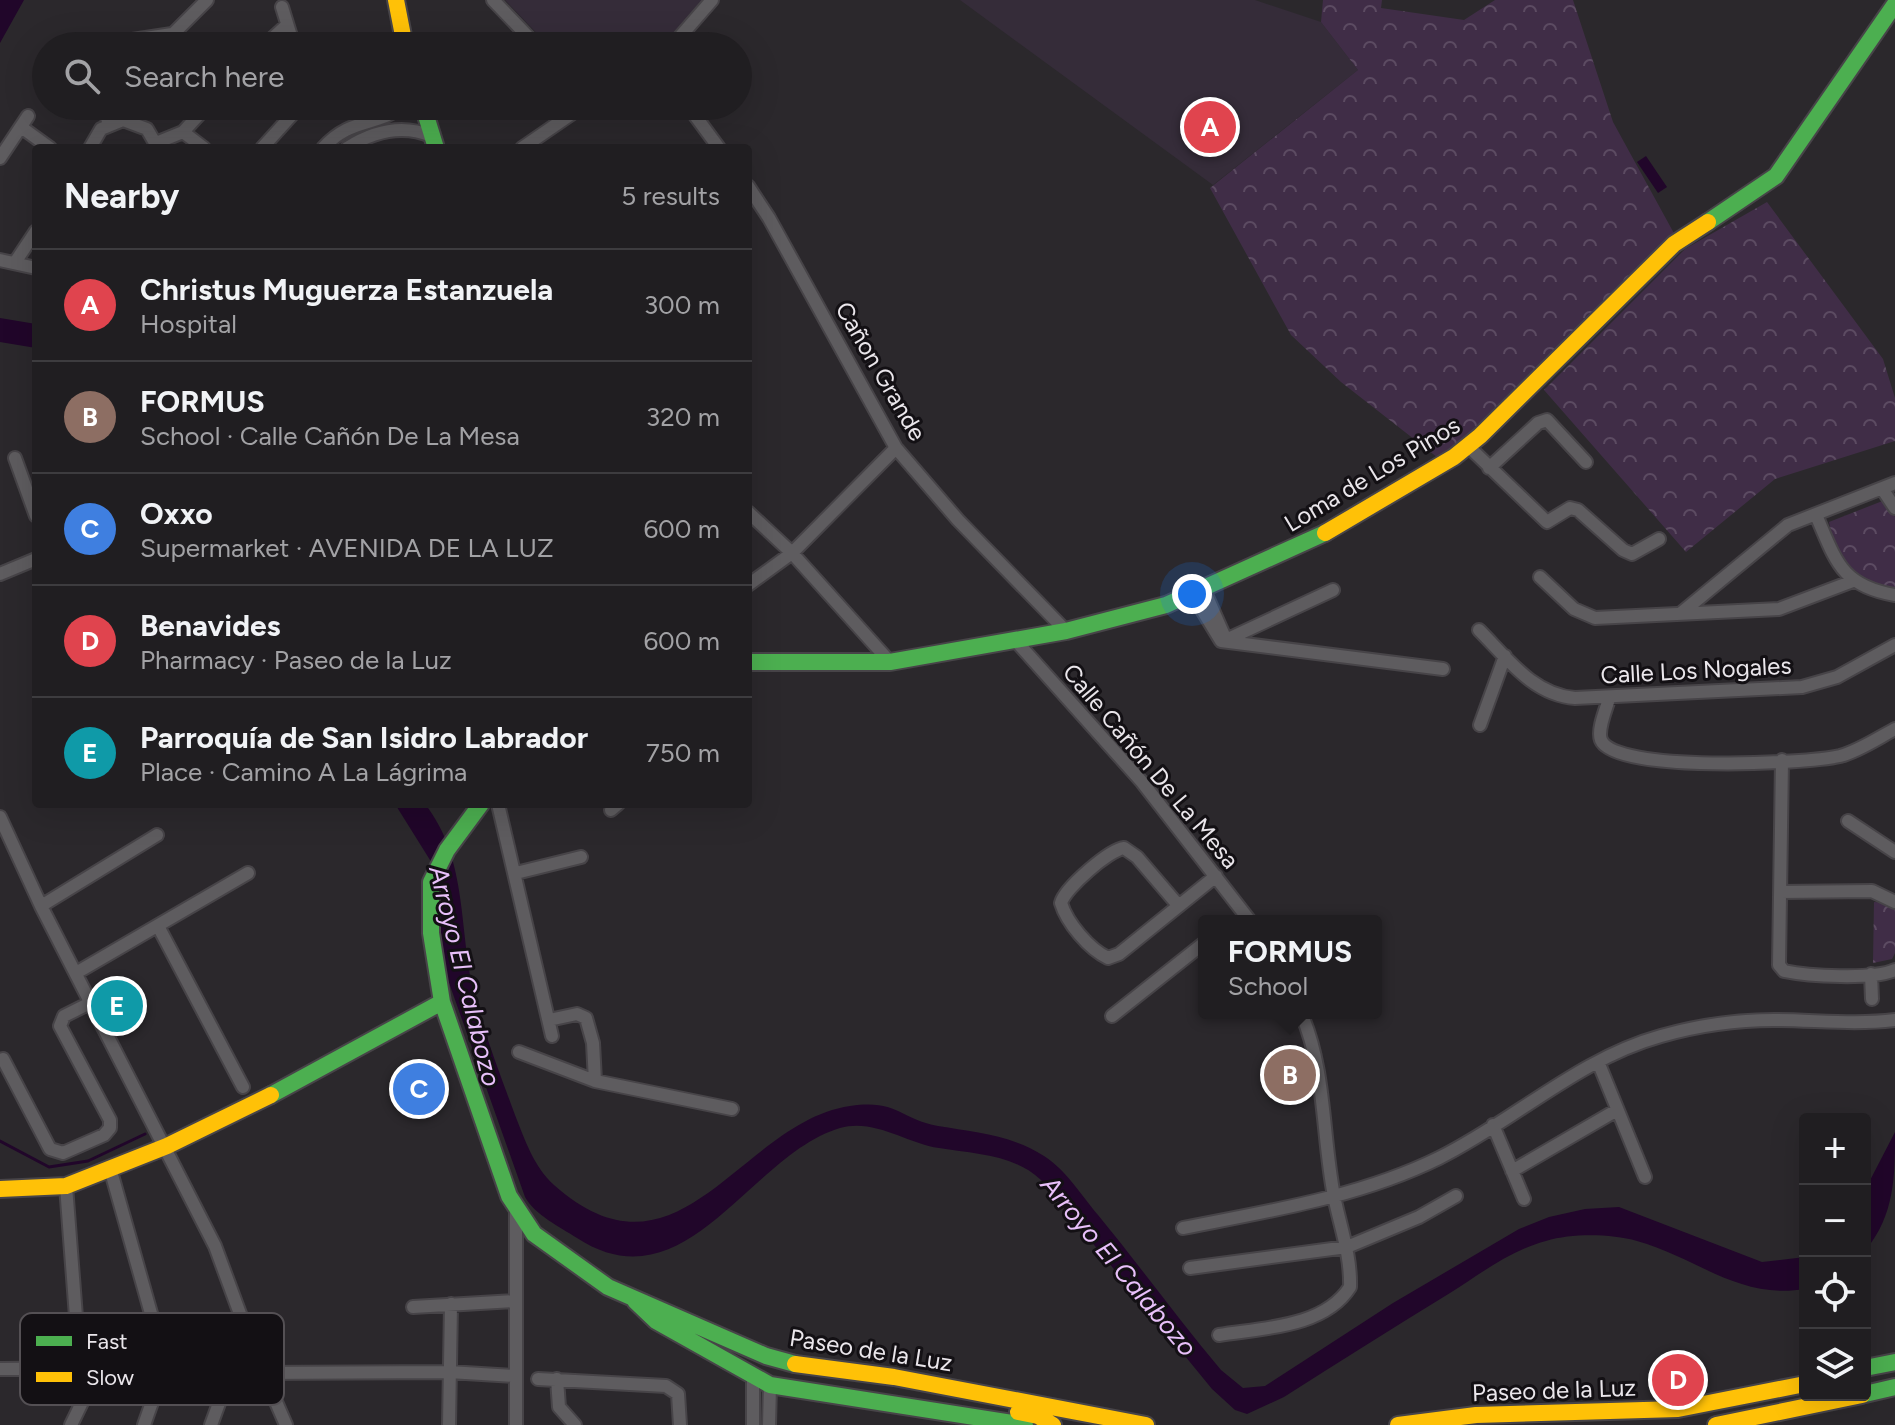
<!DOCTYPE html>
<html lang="en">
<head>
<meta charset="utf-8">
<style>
  body { margin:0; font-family:Figtree,sans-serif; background:#2d2b2e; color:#f1f3f6 }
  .controls { position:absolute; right:24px; bottom:24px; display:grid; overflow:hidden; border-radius:8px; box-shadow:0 8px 32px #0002 }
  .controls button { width:72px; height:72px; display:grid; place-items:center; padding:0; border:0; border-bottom:2px solid #3d3c3f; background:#201e21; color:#f1f3f6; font:40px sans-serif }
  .you { position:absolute; left:1192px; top:594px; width:28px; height:28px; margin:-20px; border:6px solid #fff; border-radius:50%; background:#1a73e8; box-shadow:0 0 0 12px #1a73e833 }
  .badge { display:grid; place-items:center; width:52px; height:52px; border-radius:50%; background:#a7a4a8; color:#fff; font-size:26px; font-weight:700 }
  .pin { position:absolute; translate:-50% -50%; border:4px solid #fff; box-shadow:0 2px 8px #0006 }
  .popup { position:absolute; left:1198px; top:915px; width:184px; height:104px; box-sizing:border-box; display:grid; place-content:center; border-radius:8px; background:#201e21; filter:drop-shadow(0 2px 6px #0005); font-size:26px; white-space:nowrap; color:#a2a2a5 }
  .popup b { font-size:30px; color:#f1f3f6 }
  .popup::after { content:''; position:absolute; left:50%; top:100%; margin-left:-16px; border:16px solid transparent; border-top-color:#201e21 }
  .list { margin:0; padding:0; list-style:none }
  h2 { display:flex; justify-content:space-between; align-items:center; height:104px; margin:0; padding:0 32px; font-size:34px }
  h2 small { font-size:26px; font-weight:400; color:#a2a2a5 }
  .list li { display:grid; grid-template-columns:52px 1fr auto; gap:24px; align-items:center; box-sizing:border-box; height:112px; padding:0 32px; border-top:2px solid #3d3c3f }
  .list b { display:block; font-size:30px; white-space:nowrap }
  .list p { margin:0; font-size:26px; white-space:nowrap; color:#a2a2a5 }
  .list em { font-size:26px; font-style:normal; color:#a2a2a5 }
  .icon { flex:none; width:44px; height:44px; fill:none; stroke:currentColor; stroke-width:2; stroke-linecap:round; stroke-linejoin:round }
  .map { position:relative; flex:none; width:1895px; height:1425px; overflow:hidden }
  .search { position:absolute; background:#201e21; box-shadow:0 8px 32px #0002; left:32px; top:32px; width:720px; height:88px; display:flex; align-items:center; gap:20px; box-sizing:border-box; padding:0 28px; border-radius:44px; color:#a2a2a5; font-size:30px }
  .panel { position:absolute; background:#201e21; box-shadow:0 8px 32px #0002; left:32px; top:144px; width:720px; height:664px; border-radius:8px }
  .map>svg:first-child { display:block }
  .built { fill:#352c39 }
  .forest { fill:url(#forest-crowns) }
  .water { fill:#21062a }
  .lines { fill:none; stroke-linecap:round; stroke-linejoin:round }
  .stream { stroke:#21062a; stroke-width:3 }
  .street-casing { stroke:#474448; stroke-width:16 }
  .fast-casing { stroke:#474448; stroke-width:20 }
  .slow-casing { stroke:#474448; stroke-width:20 }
  .street { stroke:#5e5c5f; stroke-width:12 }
  .fast { stroke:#4caf50; stroke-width:16 }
  .slow { stroke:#ffc107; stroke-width:16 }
  .labels { text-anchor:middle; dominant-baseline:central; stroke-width:6; stroke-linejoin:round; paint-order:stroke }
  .street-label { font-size:24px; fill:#eae6eb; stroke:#131014 }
  .water-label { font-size:26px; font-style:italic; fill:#e8c0fa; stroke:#131014 }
  .key { fill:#131014; stroke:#545054; stroke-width:2 }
  .key-label { font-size:22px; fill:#eae6eb }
</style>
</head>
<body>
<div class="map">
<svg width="1895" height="1425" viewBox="0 0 1895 1425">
  <defs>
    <pattern id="forest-crowns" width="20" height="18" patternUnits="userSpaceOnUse" patternTransform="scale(2)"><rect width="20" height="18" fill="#402d47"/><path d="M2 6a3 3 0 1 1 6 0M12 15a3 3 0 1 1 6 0" fill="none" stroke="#5c4b62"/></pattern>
  </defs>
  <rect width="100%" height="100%" fill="#2b282c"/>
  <path class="built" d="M 505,0 L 704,0 L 666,46 L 549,46 Z
    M 960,0 L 1255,0 L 1321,22 L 1358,70 L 1213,185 Z"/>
  <path class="forest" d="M 1323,0 L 1382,0 L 1381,8 L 1464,20 L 1495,0 L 1573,0 L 1613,122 L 1676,237 L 1442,461 L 1341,382 L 1291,335 L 1210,188 L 1358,70 L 1321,22 Z
    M 1767,202 L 1883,359 L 1895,398 L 1895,441 L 1775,479 L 1686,552 L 1544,390 L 1685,249 Z
    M 1885,500 L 1895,517 L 1895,591 C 1851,580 1838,566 1829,522 Z
    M 1874,902 L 1889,903 L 1895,909 L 1895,953 L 1892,959 L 1873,963 Z"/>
  <path class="water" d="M 0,0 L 24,0 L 0,43 Z
    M 1646,156 L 1667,187 L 1658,193 L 1637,162 Z
    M 0,318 L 36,324 L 36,348 L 0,342 Z
    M 395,804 L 425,804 C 469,860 458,932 475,998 C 486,1038 501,1077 515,1115 C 525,1140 534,1167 554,1185 C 679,1296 740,1122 850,1106 C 898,1099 899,1119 938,1126 C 974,1132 1012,1135 1044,1156 C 1066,1170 1081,1195 1098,1215 C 1140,1266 1178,1319 1221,1370 L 1243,1388 L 1265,1386 L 1393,1303 L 1519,1229 L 1549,1217 L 1585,1209 L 1619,1207 L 1762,1262 L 1805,1257 L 1805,1289 C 1738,1300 1696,1257 1637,1241 C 1611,1234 1573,1233 1546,1241 C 1511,1250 1480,1274 1450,1293 C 1394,1327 1339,1362 1284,1397 L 1247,1414 L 1235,1410 L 1212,1389 L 1041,1180 C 1013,1154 975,1154 939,1148 C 906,1143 874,1118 840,1128 C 749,1155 686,1309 577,1238 C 560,1227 535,1215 525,1197 L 448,980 L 430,860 Z
    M 1895,1132 C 1895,1176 1895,1215 1865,1251 L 1865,1190 Z"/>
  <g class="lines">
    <path class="stream" d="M 0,1141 L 49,1167 L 88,1161 L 145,1134"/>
    <defs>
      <path id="street" d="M 493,0 L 537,46
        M 282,7 L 294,46
        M 93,46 L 172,34
        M 161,46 L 207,0
        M 264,46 L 286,26
        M 672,46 L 712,0
        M 103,106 L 109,124
        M 688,106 L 719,148
        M 21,127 L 50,148
        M 183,132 L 204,148
        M 156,143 L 183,132 L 207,106
        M 90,148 L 101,129 L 123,120 L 147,129 L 158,148
        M 262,148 L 300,106
        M 323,148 C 351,117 376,127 403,106
        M 347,148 C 374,131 402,124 431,136
        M 522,148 L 583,106
        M 0,158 L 28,116
        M 748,186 L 769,218 L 896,448 L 958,520 L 1066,631
        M 0,260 L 36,268
        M 16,261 L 36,231
        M 1468,446 L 1547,522 L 1570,508 L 1578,510 L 1623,550 L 1632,554 L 1659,539
        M 15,458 L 36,516
        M 1489,468 L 1538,423 L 1547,420 L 1586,462
        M 1883,490 L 1895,508
        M 748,512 L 792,553 L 890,662
        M 1816,515 C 1836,561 1841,586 1895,595
        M 0,574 L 36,559
        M 1540,577 L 1574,609 L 1595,618 L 1779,609 L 1853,581
        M 748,585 L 792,553 L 896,448
        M 1204,590 L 1226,640
        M 1193,595 L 1221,641 L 1443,669
        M 1680,614 L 1788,525 L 1895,483
        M 1479,630 C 1507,658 1533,695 1575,698 L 1802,687 L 1837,677 L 1895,645
        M 1226,640 L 1333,590
        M 1016,641 L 1142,782 L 1250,921
        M 1609,699 C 1606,709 1597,730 1601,740 C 1614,773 1806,764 1840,756 C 1859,751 1878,738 1895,729
        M 1480,725 L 1505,656
        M 1782,760 L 1779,965 L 1784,971 C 1808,976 1873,980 1895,970
        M 498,804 L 552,1036
        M 611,810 L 618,804
        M 0,817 L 41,906 L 215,1246 L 253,1349 L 286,1425
        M 1848,821 L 1895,852
        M 516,873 L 581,857
        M 1780,892 L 1872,891 L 1895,902
        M 1178,905 L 1137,857 L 1124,848 C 1109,850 1065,888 1061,903 C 1067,923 1089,949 1108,958 L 1119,954 L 1216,876
        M 41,906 L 157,835
        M 158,926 L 243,1087
        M 76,973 L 248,873
        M 1871,974 L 1872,999
        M 1112,1016 L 1204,943
        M 549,1020 L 577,1014 L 586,1018 L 593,1043 L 595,1081
        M 519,1052 L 595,1081 L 732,1109
        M 3,1059 L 50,1149 L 63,1153 L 104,1135 L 110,1128 L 110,1120 L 60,1026 L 64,1016 L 90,1003
        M 1599,1064 L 1645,1177
        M 1493,1125 L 1524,1199
        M 110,1168 L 163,1356 L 164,1368 L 144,1425
        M 1512,1171 L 1617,1110
        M 66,1186 L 78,1343
        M 516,1209 L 516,1425
        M 1183,1228 C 1269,1211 1360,1197 1439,1158 C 1514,1121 1578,1059 1661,1036 C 1696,1026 1737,1020 1774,1020 C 1815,1020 1854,1025 1895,1020
        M 1190,1268 L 1347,1247 L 1419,1217 L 1456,1196
        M 413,1307 L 515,1301
        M 1219,1335 C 1261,1328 1324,1328 1350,1287 C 1351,1255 1340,1226 1334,1196 C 1322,1135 1326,1070 1301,1013
        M 0,1369 L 180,1367 L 230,1373 L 449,1372 L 515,1376
        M 753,1378 L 753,1425
        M 538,1379 L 666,1386 L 678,1394 L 680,1425
        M 557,1379 L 559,1407 L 575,1425
        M 71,1425 L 86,1394 L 90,1369
        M 211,1425 L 230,1373
        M 449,1425 L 451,1304
        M 769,1425 L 770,1385"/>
      <path id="fast" d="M 423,106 L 436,148
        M 1708,222 L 1776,176 L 1895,4
        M 748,662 L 890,662 L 1066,631 L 1166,605 L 1325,533
        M 481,804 L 447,850 L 431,882 L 431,933 L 442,1002 L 509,1196 L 534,1234 L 608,1287 L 766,1356 L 795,1364
        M 271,1095 L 442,1002
        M 635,1301 L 656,1321 L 770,1385 L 1025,1425
        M 1865,1368 L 1895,1362
        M 1865,1394 L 1895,1387"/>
      <path id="slow" d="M 396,0 L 405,46
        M 1325,533 L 1454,457 L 1480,436 L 1674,244 L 1708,222
        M 0,1189 L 66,1186 L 167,1146 L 271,1095
        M 795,1364 L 894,1377 L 1146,1425
        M 1018,1412 L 1038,1416 L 1053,1425
        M 1398,1425 L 1476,1415 L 1678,1409 L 1805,1384
        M 1716,1425 L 1862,1395"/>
    </defs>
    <use href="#street" class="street-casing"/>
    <use href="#fast" class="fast-casing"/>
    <use href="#slow" class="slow-casing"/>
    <use href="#street" class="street"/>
    <use href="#fast" class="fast"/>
    <use href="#slow" class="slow"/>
  </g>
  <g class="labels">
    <g class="street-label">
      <text transform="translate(881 371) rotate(60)">Cañon Grande</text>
      <text transform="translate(1372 474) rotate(-31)">Loma de Los Pinos</text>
      <text transform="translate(1696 670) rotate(-3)">Calle Los Nogales</text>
      <text transform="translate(1151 766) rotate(50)">Calle Cañón De La Mesa</text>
      <text transform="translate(871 1350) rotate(9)">Paseo de la Luz</text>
      <text transform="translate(1554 1390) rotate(-2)">Paseo de la Luz</text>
    </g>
    <g class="water-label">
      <text transform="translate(465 976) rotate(76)">Arroyo El Calabozo</text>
      <text transform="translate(1119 1266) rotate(50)">Arroyo El Calabozo</text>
    </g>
  </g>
  <rect x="20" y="1313" width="264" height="92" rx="12" class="key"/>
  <rect x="36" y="1336" width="36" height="10" fill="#4caf50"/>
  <rect x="36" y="1372" width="36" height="10" fill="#ffc107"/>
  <g class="key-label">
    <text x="86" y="1349">Fast</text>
    <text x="86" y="1385">Slow</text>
  </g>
</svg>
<div class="controls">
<button>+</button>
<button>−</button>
<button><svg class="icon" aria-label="locate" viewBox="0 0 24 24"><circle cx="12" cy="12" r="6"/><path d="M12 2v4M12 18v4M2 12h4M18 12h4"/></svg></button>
<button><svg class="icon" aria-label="layers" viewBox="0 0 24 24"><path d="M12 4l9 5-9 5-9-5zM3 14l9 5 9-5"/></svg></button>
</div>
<div class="you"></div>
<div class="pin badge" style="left:1210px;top:127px;background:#e0444e">A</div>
<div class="pin badge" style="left:1290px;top:1075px;background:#8d6e63">B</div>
<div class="popup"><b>FORMUS</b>School</div>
<div class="pin badge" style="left:419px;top:1089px;background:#3f7fe0">C</div>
<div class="pin badge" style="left:1678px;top:1380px;background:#e0444e">D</div>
<div class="pin badge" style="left:117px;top:1006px;background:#0f9aa8">E</div>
<div class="search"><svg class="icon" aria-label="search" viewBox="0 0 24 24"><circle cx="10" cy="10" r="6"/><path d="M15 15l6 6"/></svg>Search here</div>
<section class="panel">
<h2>Nearby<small>5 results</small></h2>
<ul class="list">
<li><span class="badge" style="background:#e0444e">A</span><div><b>Christus Muguerza Estanzuela</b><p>Hospital</p></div><em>300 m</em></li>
<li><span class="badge" style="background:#8d6e63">B</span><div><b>FORMUS</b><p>School · Calle Cañón De La Mesa</p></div><em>320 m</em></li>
<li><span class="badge" style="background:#3f7fe0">C</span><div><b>Oxxo</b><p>Supermarket · AVENIDA DE LA LUZ</p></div><em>600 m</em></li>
<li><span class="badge" style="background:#e0444e">D</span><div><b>Benavides</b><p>Pharmacy · Paseo de la Luz</p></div><em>600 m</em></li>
<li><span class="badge" style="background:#0f9aa8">E</span><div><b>Parroquía de San Isidro Labrador</b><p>Place · Camino A La Lágrima</p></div><em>750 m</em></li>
</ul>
</section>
</div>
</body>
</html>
